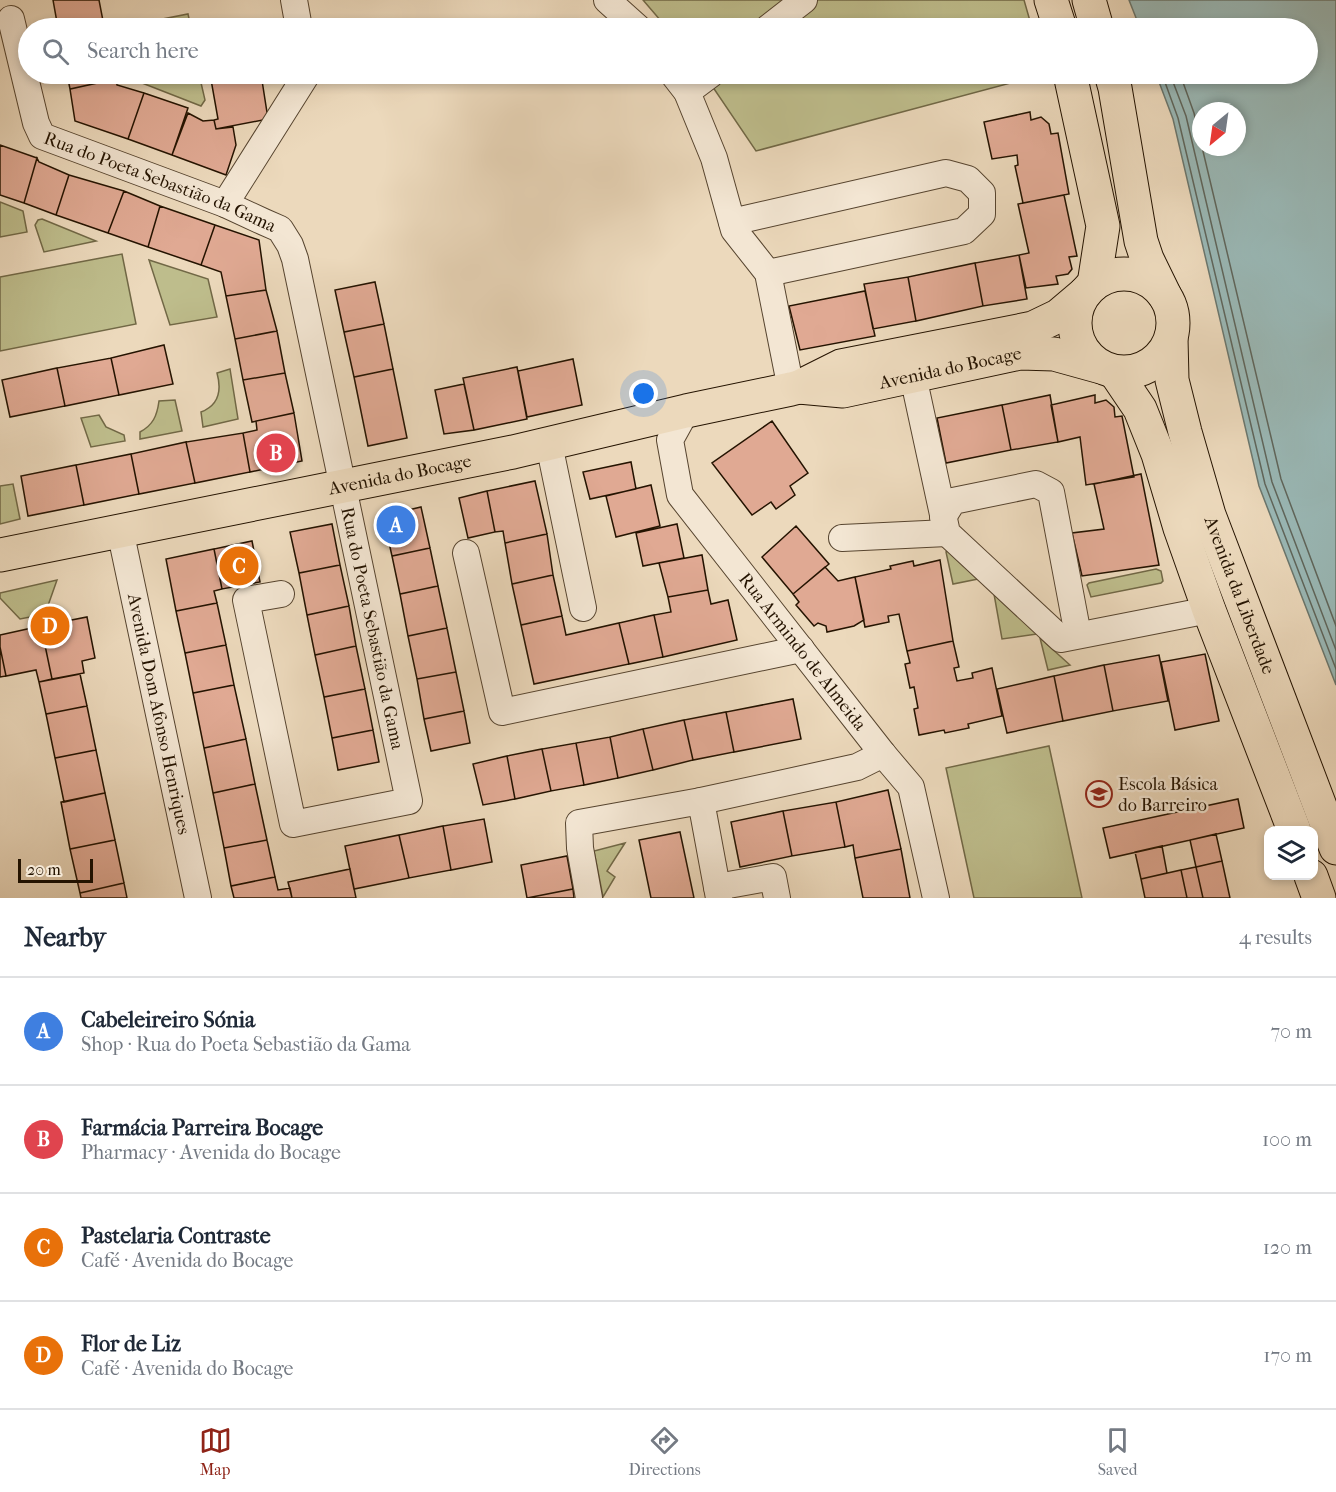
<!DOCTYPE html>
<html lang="en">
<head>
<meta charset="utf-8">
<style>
  body { margin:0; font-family:"IM FELL French Canon",serif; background:#f6f6f7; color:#1f2937 }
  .controls { position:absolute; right:18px; bottom:18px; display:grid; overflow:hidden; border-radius:12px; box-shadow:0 3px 9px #0003 }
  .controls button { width:54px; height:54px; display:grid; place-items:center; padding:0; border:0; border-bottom:2px solid #e0e1e3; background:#fff; color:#1f2937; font:30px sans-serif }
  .compass { position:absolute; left:1192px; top:102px; width:54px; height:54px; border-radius:50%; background:#fff; box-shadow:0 3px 9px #0003; rotate:209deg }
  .scale { position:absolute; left:18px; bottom:15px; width:75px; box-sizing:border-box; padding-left:6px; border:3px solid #241300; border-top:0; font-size:16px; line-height:21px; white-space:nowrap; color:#241300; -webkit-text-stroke:4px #f3e6d3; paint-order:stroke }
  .you { position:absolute; left:644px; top:394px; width:21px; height:21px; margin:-15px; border:4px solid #fff; border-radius:50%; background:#1a73e8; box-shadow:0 0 0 9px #1a73e833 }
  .badge { display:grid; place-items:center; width:39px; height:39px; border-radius:50%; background:#8f2418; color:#fff; font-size:20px; font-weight:700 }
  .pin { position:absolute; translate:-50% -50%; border:3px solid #fff; box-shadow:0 2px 6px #0006 }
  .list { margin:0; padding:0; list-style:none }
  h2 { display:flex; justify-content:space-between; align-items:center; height:78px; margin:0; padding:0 24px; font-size:26px }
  h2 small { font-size:20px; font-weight:400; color:#747a83 }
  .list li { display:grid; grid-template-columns:39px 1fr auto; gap:18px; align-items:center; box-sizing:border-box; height:108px; padding:0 24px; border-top:2px solid #e0e1e3 }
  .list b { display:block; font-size:22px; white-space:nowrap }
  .list p { margin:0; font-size:20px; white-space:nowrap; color:#747a83 }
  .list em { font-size:20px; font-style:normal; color:#747a83 }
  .icon { flex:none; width:33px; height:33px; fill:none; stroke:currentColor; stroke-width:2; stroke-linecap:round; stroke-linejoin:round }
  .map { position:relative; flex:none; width:1336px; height:898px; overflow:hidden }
  .search { position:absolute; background:#fff; box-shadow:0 3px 9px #0003; left:18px; right:18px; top:18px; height:66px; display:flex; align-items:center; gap:15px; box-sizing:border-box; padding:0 21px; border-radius:33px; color:#747a83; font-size:22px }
  .sheet { height:510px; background:#fff }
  nav { display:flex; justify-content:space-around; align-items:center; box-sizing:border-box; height:84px; border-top:2px solid #e0e1e3; background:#fff; font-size:16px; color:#747a83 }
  nav a { display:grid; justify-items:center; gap:3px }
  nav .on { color:#8f2418 }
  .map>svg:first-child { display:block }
  .green { fill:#bebd8c; stroke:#716846; stroke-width:1.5 }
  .water { fill:#9ab9b7; stroke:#6b776e; stroke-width:1.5; fill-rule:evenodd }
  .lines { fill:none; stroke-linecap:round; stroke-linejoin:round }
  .shore { stroke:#5f665c; stroke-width:1.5 }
  .building { fill:#e0a993; stroke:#241300; stroke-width:1.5 }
  .minor-casing { stroke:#56442f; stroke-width:28 }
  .major-casing { stroke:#241300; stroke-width:35 }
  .minor { stroke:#f3e6d3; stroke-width:26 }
  .major { stroke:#ecd9bc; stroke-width:33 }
  .labels { text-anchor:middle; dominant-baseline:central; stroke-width:4.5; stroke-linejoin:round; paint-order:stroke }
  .street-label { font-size:18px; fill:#241300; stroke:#f3e6d3 }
  .poi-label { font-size:18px; fill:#241300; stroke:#f3e6d3; text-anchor:start }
</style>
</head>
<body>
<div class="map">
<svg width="1336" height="898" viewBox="0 0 1336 898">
  <rect width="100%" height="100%" fill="#ecd9bc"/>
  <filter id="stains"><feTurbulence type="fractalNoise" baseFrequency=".00333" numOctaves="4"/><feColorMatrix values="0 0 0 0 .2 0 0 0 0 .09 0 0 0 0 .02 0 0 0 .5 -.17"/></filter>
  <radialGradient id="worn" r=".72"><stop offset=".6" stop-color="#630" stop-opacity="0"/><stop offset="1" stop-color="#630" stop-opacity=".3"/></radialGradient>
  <path class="green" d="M 643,0 L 1024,0 L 1032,28 L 667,28 Z
    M 188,14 L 191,28 L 117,28 Z
    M 124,74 L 199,74 L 205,100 L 201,106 L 124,76 Z
    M 704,74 L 1044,74 L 756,151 Z
    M 0,202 L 23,211 L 27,232 L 0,237 Z
    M 42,219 L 96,241 L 44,252 L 35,225 L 38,220 Z
    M 122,254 L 136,324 L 0,351 L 0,277 Z
    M 149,260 L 208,279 L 217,317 L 170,325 Z
    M 230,369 L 238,419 L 203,427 L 201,412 C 219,405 222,391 217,373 Z
    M 175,400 L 182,431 L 140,439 L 140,432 C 153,425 157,416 159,401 Z
    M 99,415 L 106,427 L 124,435 L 125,441 L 91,447 L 81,418 Z
    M 13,484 L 20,519 L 0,524 L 0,486 Z
    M 948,549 L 978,579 L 953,584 L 946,552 Z
    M 1156,569 L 1161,571 L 1163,581 L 1161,583 L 1091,597 L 1087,585 L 1089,583 Z
    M 57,580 L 45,614 L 20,619 L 0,598 L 0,593 Z
    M 994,594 L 1037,634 L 1002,639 Z
    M 1040,638 L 1070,665 L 1048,670 Z
    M 1049,746 L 1082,898 L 974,898 L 946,768 Z
    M 625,843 L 607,871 L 615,877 L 603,897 L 594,851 Z"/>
  <path class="water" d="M 1129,0 L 1336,0 L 1336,685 L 1259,486 L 1173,119 L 1156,74 L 1308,74 L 1308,28 L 1140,28 ZM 1201,111 L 1237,111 L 1237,147 L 1201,147 Z"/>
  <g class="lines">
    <path class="shore" d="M 1162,74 L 1178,118 L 1265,484 L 1336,669
      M 1170,74 L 1186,116 L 1272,482 L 1336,650
      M 1180,74 L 1194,113 L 1201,142
      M 1202,147 L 1281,479 L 1336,626"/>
  </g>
  <path class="building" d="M 53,0 L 99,0 L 104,26 L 86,28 L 58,28 Z
    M 67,74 L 115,74 L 116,79 L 70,89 Z
    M 210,74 L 261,74 L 268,119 L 216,129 L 214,120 L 218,119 Z
    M 116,79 L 117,85 L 144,93 L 128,139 L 75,121 L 70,89 Z
    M 144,93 L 188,108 L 172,155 L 128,139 Z
    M 1030,112 L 1031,120 L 1041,117 L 1049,124 L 1051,134 L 1058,133 L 1069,194 L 1023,203 L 1015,166 L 1018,165 L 1017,155 L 992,159 L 984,122 Z
    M 188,113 L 203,121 L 214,120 L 216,129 L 233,127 L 236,145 L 226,175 L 172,155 Z
    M 0,145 L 37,158 L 24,203 L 0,195 Z
    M 37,158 L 39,162 L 69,175 L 56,215 L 24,203 Z
    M 69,175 L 124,191 L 108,233 L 56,215 Z
    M 124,191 L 160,206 L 148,247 L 108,233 Z
    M 1064,195 L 1077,256 L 1069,257 L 1072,269 L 1068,274 L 1056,276 L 1058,284 L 1026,288 L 1019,255 L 1029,253 L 1018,204 Z
    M 160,206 L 215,225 L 201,265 L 148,247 Z
    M 215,225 L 259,240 L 266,290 L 226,296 L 221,272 L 201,265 Z
    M 1019,255 L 1027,299 L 983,306 L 975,263 Z
    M 975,263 L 983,306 L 916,321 L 908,277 Z
    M 908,277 L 916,321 L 873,329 L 864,284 Z
    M 375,282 L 384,324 L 344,332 L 335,290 Z
    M 266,290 L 277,331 L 235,339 L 226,296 Z
    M 865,291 L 875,336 L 800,350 L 789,306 Z
    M 384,324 L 393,369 L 354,377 L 344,332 Z
    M 277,331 L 285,373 L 243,380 L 235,339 Z
    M 164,345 L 173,384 L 119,395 L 111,358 Z
    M 111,358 L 119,395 L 65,406 L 57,368 Z
    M 573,359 L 582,405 L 527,417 L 518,371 Z
    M 517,367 L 527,419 L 474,430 L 463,378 Z
    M 57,368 L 65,406 L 10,417 L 2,380 Z
    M 393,369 L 407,438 L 368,446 L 354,377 Z
    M 285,373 L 294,413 L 252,422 L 243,380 Z
    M 464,384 L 474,430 L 444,434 L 435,390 Z
    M 1050,395 L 1058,442 L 1011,450 L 1002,405 Z
    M 1095,395 L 1095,403 L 1106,400 L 1114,407 L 1115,417 L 1122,416 L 1134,477 L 1086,485 L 1080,437 L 1058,442 L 1051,405 Z
    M 1002,405 L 1011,450 L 946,463 L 937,418 Z
    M 294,413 L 302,461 L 250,472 L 243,433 L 257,430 L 256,421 Z
    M 772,421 L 808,473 L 790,486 L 795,495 L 776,509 L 771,502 L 752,515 L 712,463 Z
    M 243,433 L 250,472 L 195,483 L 186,442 Z
    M 186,442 L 195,483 L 139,494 L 131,454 Z
    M 131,454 L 139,494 L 84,505 L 76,465 Z
    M 631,462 L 636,489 L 590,499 L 583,472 Z
    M 76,465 L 84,505 L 28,516 L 21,476 Z
    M 1141,474 L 1159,565 L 1082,576 L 1072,533 L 1104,529 L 1094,484 Z
    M 535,481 L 547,534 L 505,543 L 503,531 L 495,532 L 487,491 Z
    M 651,485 L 660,526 L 616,537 L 606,496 Z
    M 487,491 L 495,532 L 468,538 L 459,498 Z
    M 421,507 L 430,548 L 392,556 L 383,516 Z
    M 332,524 L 340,565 L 299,573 L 290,532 Z
    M 677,524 L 684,558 L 643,566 L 636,533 Z
    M 796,526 L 829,564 L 793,594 L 762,557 Z
    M 547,534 L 553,575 L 512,584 L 505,543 Z
    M 252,541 L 260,582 L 222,589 L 214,549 Z
    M 430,548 L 438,586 L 400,594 L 392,556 Z
    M 214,549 L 222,589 L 214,591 L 217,603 L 176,611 L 166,559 Z
    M 702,555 L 708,590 L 668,597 L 659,563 Z
    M 940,560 L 953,641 L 907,651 L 899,614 L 888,616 L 889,622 L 865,627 L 855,577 L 891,569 L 890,566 L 913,561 L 914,566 Z
    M 340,565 L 349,606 L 307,615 L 299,573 Z
    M 825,567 L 838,581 L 855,577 L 864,620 L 854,626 L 827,632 L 826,626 L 818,623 L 814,626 L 796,605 L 799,602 L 793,594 Z
    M 553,575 L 562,616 L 521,625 L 512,584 Z
    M 438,586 L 447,628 L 408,636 L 400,594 Z
    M 708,590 L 711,604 L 728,600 L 737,640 L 663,657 L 654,615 L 671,612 L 668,597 Z
    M 217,603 L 226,645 L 185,653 L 176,611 Z
    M 349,606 L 356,646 L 315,655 L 307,615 Z
    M 654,615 L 663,657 L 629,664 L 619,623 Z
    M 562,616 L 566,635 L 619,623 L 629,664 L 534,684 L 521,625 Z
    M 87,617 L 95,658 L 82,661 L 84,673 L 52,679 L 41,626 Z
    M 41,626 L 52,679 L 39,682 L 36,670 L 6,676 L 0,647 L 0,635 Z
    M 447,628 L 456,672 L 417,679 L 408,636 Z
    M 953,641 L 959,667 L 954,668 L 957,681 L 973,678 L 972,673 L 992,668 L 1002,716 L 968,724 L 969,728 L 945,733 L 944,730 L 919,735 L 914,709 L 918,708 L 914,687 L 910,688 L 905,664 L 910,663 L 907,651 Z
    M 226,645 L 234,685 L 193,693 L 185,653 Z
    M 356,646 L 365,689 L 324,697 L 315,655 Z
    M 0,647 L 6,676 L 0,677 Z
    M 1205,654 L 1219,721 L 1175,730 L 1161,662 Z
    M 1159,655 L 1168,701 L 1113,711 L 1104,665 Z
    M 1104,665 L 1113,711 L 1063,721 L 1054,676 Z
    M 456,672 L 464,711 L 424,719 L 417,679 Z
    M 80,674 L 87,706 L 46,714 L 39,682 Z
    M 1054,676 L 1063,721 L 1007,733 L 997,689 Z
    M 234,685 L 246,739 L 204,748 L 193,693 Z
    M 365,689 L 373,730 L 332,738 L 324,697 Z
    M 793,699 L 801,739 L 734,752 L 726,712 Z
    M 87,706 L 96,750 L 55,758 L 46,714 Z
    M 464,711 L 470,743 L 431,751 L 424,719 Z
    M 726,712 L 734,752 L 693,760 L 684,720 Z
    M 684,720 L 693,760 L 653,770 L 643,729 Z
    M 643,729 L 653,770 L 618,778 L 610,737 Z
    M 373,730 L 379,762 L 338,770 L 332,738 Z
    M 610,737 L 618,778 L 584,785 L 576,743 Z
    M 246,739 L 255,784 L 213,793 L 204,748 Z
    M 576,743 L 584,785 L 551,791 L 542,749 Z
    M 542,749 L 551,791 L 515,799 L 507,756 Z
    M 96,750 L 105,793 L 64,802 L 55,758 Z
    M 507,756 L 515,799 L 483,805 L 473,764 Z
    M 255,784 L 267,840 L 224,848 L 213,793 Z
    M 888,790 L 901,849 L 855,858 L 853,845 L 845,847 L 836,802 Z
    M 105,793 L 115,840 L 70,849 L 61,802 Z
    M 1238,799 L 1244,828 L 1110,858 L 1103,828 Z
    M 836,802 L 845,847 L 792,856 L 783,811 Z
    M 783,811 L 792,856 L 740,867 L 731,822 Z
    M 484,819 L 492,862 L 451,870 L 443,826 Z
    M 443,826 L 451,870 L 409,878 L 399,835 Z
    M 680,832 L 694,898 L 651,898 L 639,840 Z
    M 1216,834 L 1222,861 L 1196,867 L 1190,840 Z
    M 399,835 L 409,878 L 354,889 L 345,846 Z
    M 115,840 L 124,883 L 80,893 L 70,849 Z
    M 267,840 L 275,877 L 231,886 L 224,848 Z
    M 1162,846 L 1167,873 L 1141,879 L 1135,852 Z
    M 901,849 L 910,898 L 863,898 L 855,858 Z
    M 567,856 L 573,889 L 527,898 L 521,865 Z
    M 1222,861 L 1230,898 L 1203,898 L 1196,867 Z
    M 1196,867 L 1203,898 L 1187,898 L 1181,870 Z
    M 350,869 L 356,898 L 292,898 L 288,882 Z
    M 1181,870 L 1187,898 L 1145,898 L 1141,879 Z
    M 275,877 L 278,890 L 290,888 L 292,898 L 234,898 L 231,886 Z
    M 124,883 L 127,898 L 81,898 L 80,893 Z
    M 573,889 L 574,898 L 527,898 Z"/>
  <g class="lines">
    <defs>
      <g id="minor">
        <path d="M 294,0 L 299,28"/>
        <path d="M 607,0 L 638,28"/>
        <path id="s1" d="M 11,19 L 36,123 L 42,136 L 225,204 L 264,222 L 280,229 L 290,245 L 295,259 L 409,801 L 293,824 L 246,600 L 281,594"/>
        <path d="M 768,28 L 804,0"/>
        <path d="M 673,74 L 687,92 L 714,158 L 734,230 L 768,273 L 791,389"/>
        <path d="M 687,92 L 711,74"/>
        <path d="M 225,204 L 307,74"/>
        <path d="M 732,222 L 946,173 L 968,179 L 982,193 L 982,214 L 964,231 L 768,273"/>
        <path d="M 913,376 L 947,533 L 1061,639 L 1209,610"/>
        <path id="s2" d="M 686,411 L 670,440 L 680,495 L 883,754 L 911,787 L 936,898"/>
        <path d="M 549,444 L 583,608"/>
        <path d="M 943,517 L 953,501 L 1036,484 L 1051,492 L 1078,635"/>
        <path id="s3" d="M 120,530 L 198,898"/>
        <path d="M 842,538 L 947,533"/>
        <path d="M 466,553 L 502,712 L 801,649"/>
        <path d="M 701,801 L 857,767 L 883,754"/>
        <path d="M 717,887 L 773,877 L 777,898"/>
        <path d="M 589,898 L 580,848 L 579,823 L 701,801 L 719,898"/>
      </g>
      <g id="major">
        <path d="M 1051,0 L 1060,28"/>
        <path d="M 1089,0 L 1097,28"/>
        <path d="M 1070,74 L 1103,226 L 1094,284"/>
        <path d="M 1111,74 L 1115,88 L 1141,241 L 1147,259 L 1165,296"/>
        <circle cx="1124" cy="323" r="49"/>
        <path id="s4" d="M 1171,338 L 1172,380 L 1185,432 L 1209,515 L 1336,848"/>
        <path d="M 1115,372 L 1140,409 L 1158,454 L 1180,528 L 1209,610 L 1294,830"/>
        <path id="s5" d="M 799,387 L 843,391 L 1020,353 L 1054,354 L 1101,367"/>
        <path id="s6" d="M 0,555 L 513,452 L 686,411 L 791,389 L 799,387 L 841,366 L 1033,328 L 1058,316 L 1084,294"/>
        <path d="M 1311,876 L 1319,898"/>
      </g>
    </defs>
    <use href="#minor" class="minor-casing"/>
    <use href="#major" class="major-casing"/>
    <use href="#minor" class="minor"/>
    <use href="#major" class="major"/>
  </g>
  <defs>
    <symbol id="school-ring" viewBox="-11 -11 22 22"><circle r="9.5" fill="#f3e6d3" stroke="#8f2418" stroke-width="1.5"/><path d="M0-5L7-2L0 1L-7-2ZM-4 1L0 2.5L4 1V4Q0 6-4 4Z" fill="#8f2418"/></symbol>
  </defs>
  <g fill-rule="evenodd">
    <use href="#school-ring" x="1084" y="779" width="30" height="30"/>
  </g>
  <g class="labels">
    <g class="street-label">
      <text stroke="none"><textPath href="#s1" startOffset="248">Rua do Poeta Sebastião da Gama</textPath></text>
      <text stroke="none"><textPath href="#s5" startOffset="154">Avenida do Bocage</textPath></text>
      <text stroke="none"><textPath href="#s6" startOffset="408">Avenida do Bocage</textPath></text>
      <text stroke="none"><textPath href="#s4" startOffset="268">Avenida da Liberdade</textPath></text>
      <text stroke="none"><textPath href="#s1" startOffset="788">Rua do Poeta Sebastião da Gama</textPath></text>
      <text stroke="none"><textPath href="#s2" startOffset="288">Rua Armindo de Almeida</textPath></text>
      <text stroke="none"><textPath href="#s3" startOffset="188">Avenida Dom Afonso Henriques</textPath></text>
    </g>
    <g class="poi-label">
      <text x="1118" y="784">Escola Básica<tspan x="1118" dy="21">do Barreiro</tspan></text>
    </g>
  </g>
  <rect width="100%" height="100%" filter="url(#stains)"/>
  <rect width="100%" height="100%" fill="url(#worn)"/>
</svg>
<div class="controls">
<button><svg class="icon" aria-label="layers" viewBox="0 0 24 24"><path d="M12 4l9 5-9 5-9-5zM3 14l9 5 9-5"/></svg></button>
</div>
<svg class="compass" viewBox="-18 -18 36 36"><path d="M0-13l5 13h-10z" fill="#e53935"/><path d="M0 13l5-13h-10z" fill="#747a83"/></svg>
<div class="scale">20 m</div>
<div class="you"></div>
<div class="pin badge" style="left:396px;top:525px;background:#3f7fe0">A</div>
<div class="pin badge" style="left:276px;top:453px;background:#e0444e">B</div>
<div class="pin badge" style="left:239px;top:566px;background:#e8710a">C</div>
<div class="pin badge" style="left:50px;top:626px;background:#e8710a">D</div>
<div class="search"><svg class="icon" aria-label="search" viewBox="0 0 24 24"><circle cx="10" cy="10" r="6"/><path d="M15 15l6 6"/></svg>Search here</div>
</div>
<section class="sheet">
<h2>Nearby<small>4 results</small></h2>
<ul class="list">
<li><span class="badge" style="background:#3f7fe0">A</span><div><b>Cabeleireiro Sónia</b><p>Shop · Rua do Poeta Sebastião da Gama</p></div><em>70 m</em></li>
<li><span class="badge" style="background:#e0444e">B</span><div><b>Farmácia Parreira Bocage</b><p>Pharmacy · Avenida do Bocage</p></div><em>100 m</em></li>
<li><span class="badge" style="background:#e8710a">C</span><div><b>Pastelaria Contraste</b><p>Café · Avenida do Bocage</p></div><em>120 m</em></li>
<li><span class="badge" style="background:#e8710a">D</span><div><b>Flor de Liz</b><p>Café · Avenida do Bocage</p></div><em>170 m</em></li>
</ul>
</section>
<nav>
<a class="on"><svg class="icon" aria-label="map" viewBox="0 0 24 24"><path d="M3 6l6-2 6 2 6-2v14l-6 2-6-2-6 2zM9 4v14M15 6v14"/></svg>Map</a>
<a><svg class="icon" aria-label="directions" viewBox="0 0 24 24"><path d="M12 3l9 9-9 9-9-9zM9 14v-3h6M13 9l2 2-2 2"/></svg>Directions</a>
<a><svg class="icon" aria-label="saved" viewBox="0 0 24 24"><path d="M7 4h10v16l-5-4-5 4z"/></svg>Saved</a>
</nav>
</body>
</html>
